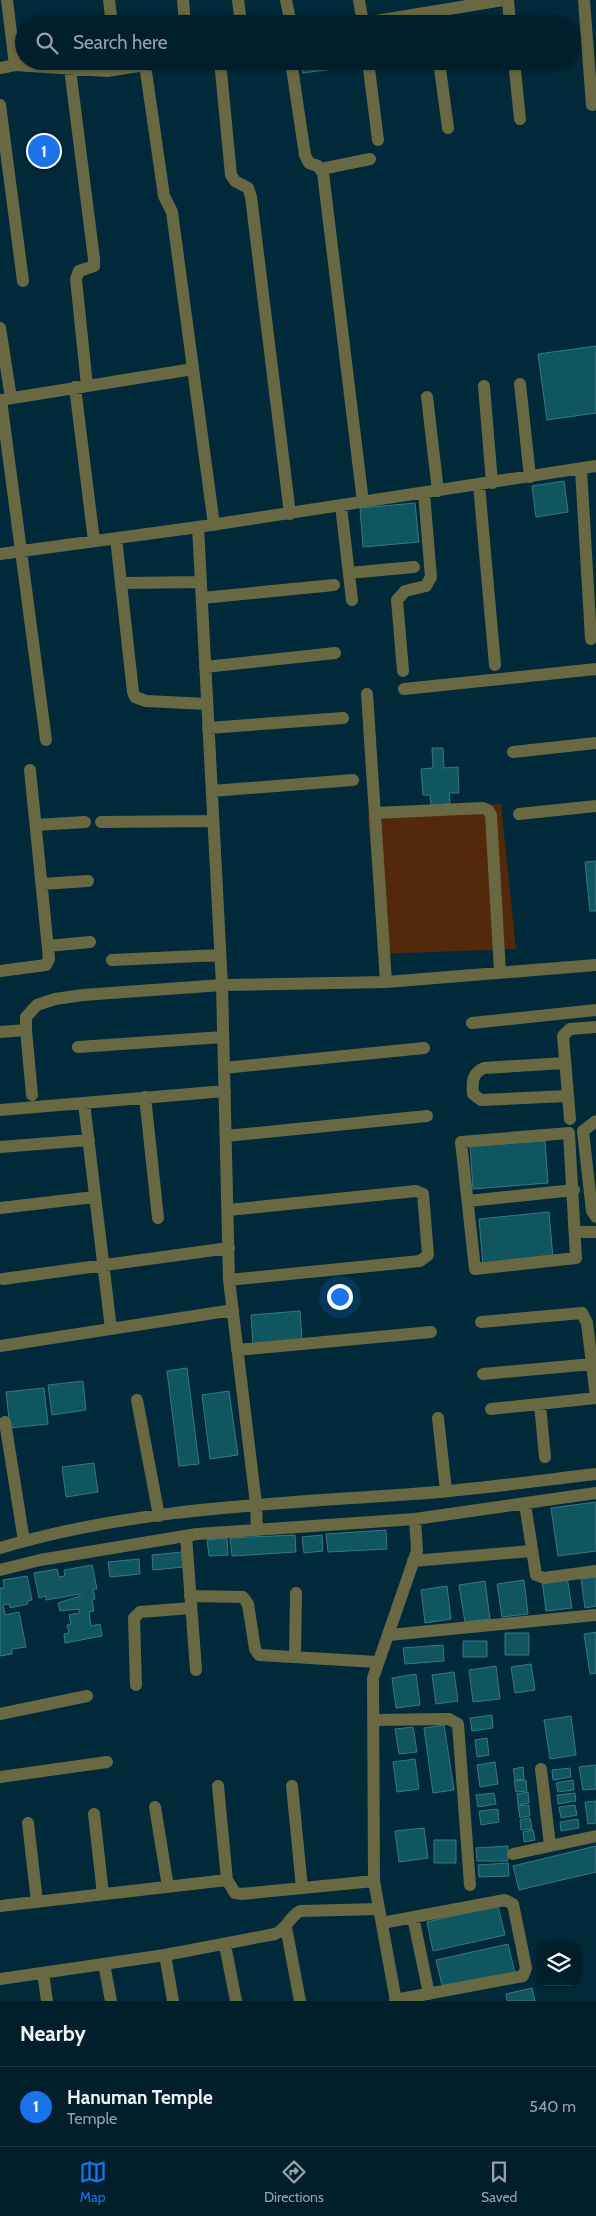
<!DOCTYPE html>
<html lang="en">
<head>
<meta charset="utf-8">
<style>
  body { margin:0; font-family:Cabin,sans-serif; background:#0a2733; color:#f1f3f6 }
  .controls { position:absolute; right:15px; bottom:15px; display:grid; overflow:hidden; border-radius:10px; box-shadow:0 1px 4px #0004 }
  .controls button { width:45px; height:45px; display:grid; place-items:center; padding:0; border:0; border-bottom:1px solid #223d47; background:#001f2b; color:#f1f3f6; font:25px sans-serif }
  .you { position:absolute; left:339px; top:1296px; width:18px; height:18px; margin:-12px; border:4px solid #fff; border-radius:50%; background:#1a73e8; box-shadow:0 0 0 8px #1a73e833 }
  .badge { display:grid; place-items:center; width:32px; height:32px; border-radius:50%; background:#1a73e8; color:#fff; font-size:16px; font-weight:700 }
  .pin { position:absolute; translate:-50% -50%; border:2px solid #fff; box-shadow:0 1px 5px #0006 }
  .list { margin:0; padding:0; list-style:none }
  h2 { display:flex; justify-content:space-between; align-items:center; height:65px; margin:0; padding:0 20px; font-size:21px }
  h2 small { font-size:16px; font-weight:400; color:#95a2a9 }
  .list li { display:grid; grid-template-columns:32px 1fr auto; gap:15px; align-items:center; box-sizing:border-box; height:80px; padding:0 20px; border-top:1px solid #223d47 }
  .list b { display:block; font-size:19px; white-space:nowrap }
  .list p { margin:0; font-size:16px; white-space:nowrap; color:#95a2a9 }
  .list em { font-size:16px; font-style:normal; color:#95a2a9 }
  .icon { flex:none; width:28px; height:28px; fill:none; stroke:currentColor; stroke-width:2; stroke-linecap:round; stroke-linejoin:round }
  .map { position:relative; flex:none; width:596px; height:2001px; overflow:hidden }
  .search { position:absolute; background:#001f2b; box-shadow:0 1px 4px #0004; left:15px; right:15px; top:15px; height:55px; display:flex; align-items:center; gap:12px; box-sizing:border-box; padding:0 18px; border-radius:28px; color:#95a2a9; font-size:19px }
  .sheet { height:145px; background:#001f2b }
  nav { display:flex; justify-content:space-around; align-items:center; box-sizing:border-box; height:70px; border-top:1px solid #223d47; background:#001f2b; font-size:14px; color:#95a2a9 }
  nav a { display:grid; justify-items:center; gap:2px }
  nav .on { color:#1a73e8 }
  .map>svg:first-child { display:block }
  .green { fill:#53280b }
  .building { fill:#0f5660; stroke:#387883 }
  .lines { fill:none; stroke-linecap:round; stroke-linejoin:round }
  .minor { stroke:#686942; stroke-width:12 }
</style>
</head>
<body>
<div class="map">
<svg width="596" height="2001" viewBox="0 0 596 2001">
  <rect width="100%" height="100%" fill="#002939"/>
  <path class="green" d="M 501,804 L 516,949 L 379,954 L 368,815 Z"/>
  <path class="building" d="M 301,61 L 332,61 L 333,69 L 303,73 Z
    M 596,346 L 596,413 L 547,420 L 538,354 Z
    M 564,481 L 568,512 L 536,517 L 532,486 Z
    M 415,503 L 419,542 L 363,547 L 360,508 Z
    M 432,748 L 443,748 L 444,768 L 458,767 L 459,793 L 449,793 L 450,804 L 431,805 L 430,795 L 423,795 L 421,769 L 433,768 Z
    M 596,861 L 596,911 L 590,911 L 585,862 Z
    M 545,1141 L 548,1183 L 473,1189 L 470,1146 Z
    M 549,1212 L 553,1258 L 483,1265 L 479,1219 Z
    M 300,1311 L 302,1341 L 253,1344 L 251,1315 Z
    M 187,1368 L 199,1464 L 179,1466 L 167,1371 Z
    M 83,1381 L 86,1410 L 52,1415 L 48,1385 Z
    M 44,1388 L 48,1424 L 10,1428 L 6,1392 Z
    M 229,1391 L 238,1455 L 210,1459 L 202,1395 Z
    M 94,1463 L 98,1492 L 66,1497 L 62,1467 Z
    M 596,1502 L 596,1551 L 558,1556 L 551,1508 Z
    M 386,1530 L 387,1549 L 328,1552 L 326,1534 Z
    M 295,1535 L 296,1552 L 232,1556 L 230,1538 Z
    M 322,1535 L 323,1551 L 304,1553 L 302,1537 Z
    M 227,1538 L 228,1555 L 209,1556 L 207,1540 Z
    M 182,1552 L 184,1567 L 153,1570 L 152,1555 Z
    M 139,1559 L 140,1574 L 110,1577 L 108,1562 Z
    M 92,1565 L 97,1589 L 93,1589 L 95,1599 L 92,1600 L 94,1611 L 89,1612 L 91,1626 L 100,1624 L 102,1636 L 65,1643 L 64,1634 L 69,1633 L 67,1625 L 71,1624 L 69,1615 L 79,1613 L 79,1609 L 60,1611 L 58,1603 L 80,1596 L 80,1594 L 46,1600 L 46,1596 L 39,1598 L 34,1573 L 57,1569 L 59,1577 L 65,1576 L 64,1570 Z
    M 27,1576 L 32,1600 L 27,1601 L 28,1604 L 10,1608 L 9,1604 L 3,1605 L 5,1615 L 19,1612 L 26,1647 L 12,1649 L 12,1654 L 0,1656 L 0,1588 L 4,1588 L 3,1580 Z
    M 567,1577 L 572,1608 L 546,1611 L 542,1580 Z
    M 596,1577 L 596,1606 L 585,1608 L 581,1579 Z
    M 524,1580 L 528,1614 L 502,1617 L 497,1584 Z
    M 485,1581 L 490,1619 L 465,1622 L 459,1585 Z
    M 447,1586 L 451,1619 L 425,1623 L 421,1590 Z
    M 596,1632 L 596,1673 L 590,1674 L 584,1634 Z
    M 505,1633 L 529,1633 L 529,1655 L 505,1655 Z
    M 463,1641 L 487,1641 L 487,1657 L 463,1657 Z
    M 443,1645 L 444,1661 L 405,1664 L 403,1648 Z
    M 531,1664 L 535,1690 L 515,1693 L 511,1667 Z
    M 496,1666 L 500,1699 L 473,1702 L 469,1670 Z
    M 454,1672 L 458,1701 L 436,1704 L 432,1675 Z
    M 416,1674 L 420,1705 L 396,1708 L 392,1678 Z
    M 492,1715 L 493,1728 L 472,1731 L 470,1718 Z
    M 571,1716 L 576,1755 L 550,1759 L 544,1720 Z
    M 444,1725 L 454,1790 L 433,1793 L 424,1728 Z
    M 413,1727 L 417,1752 L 399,1754 L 395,1729 Z
    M 487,1738 L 489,1755 L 477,1757 L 475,1740 Z
    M 415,1759 L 419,1789 L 397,1792 L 393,1762 Z
    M 495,1762 L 498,1784 L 480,1787 L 477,1765 Z
    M 596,1765 L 596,1789 L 583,1790 L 579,1767 Z
    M 523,1767 L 524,1779 L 515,1780 L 513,1769 Z
    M 570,1768 L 571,1777 L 553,1780 L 552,1770 Z
    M 526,1780 L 527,1791 L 516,1792 L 514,1781 Z
    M 573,1780 L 574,1790 L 558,1792 L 556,1783 Z
    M 528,1792 L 529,1803 L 518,1805 L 517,1794 Z
    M 494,1793 L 496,1804 L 478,1807 L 476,1795 Z
    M 575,1793 L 576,1801 L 558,1804 L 557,1795 Z
    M 596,1801 L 596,1823 L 588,1824 L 585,1802 Z
    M 529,1805 L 530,1816 L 520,1818 L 518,1806 Z
    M 575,1805 L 577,1815 L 561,1818 L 559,1807 Z
    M 498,1809 L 499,1822 L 481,1825 L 479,1811 Z
    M 530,1818 L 532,1829 L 521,1830 L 520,1820 Z
    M 578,1819 L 579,1828 L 561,1831 L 560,1822 Z
    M 424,1828 L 428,1858 L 399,1862 L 395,1831 Z
    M 533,1830 L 535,1840 L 524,1842 L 523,1832 Z
    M 434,1840 L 456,1840 L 456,1863 L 434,1863 Z
    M 508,1846 L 508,1861 L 477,1861 L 476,1848 Z
    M 596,1846 L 596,1872 L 519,1890 L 513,1866 Z
    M 508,1863 L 509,1876 L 479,1877 L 478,1865 Z
    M 498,1906 L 505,1935 L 433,1951 L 427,1922 Z
    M 508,1944 L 515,1973 L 443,1989 L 436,1960 Z
    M 532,1988 L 535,2001 L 507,2001 L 506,1994 Z"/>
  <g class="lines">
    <path class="minor" d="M 109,0 L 112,24
      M 183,0 L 185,24
      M 238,0 L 241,24
      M 286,0 L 291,24
      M 359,0 L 363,24
      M 508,0 L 510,24
      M 584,0 L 592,105
      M 358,24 L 503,0
      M 220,61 L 231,175 L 235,181 L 248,188 L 251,197 L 290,514
      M 291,61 L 305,155 L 309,163 L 318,166 L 323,173 L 363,502
      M 368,61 L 378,140
      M 439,61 L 448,128
      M 514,61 L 520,119
      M 15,65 L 107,71 L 170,61
      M 145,65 L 164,196 L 172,212 L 214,525
      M 0,68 L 15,65 L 7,0
      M 70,69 L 94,259 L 94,266 L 79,271 L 76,279 L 87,386
      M 0,105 L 23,281
      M 321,169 L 370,159
      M 0,328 L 11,398
      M 520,384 L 530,477
      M 484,386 L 492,483
      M 75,387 L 94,541
      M 427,397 L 438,491
      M 0,400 L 193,369
      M 1,400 L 46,740
      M 581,469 L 591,639
      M 479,485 L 495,665
      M 341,506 L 352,600
      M 198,527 L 222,985 L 229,1280 L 256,1504 L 257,1530
      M 116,538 L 133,692 L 135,697 L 146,701 L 207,704
      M 0,554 L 198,527 L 596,466
      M 349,573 L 414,567
      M 121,583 L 201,582
      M 202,598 L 334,585
      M 205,667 L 335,653
      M 403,671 L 397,600 L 405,591 L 426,586 L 431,577 L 424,493
      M 404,689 L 596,669
      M 367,694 L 386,982
      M 208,728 L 343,718
      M 513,752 L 596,743
      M 212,791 L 353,780
      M 375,813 L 483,808 L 488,810 L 491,815 L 500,972
      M 519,814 L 596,806
      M 101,822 L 213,821
      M 36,825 L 85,822
      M 42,884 L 88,881
      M 48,946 L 90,942
      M 112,960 L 220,955
      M 0,971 L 46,965 L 49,959 L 30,770
      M 472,1023 L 596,1010
      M 26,1030 L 26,1017 L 37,1005 L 55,999 L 83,995 L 222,985 L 386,982 L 596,965
      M 0,1032 L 26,1030 L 32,1095
      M 78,1047 L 223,1037
      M 564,1063 L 484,1068 C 472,1073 472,1082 473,1094 L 481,1100 L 567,1096
      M 224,1068 L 424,1048
      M 145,1097 L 158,1218
      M 84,1103 L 111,1329
      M 0,1110 L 225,1091
      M 570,1119 L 563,1036 L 570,1029 L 596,1027
      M 596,1121 L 583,1131 L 592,1211 L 596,1217
      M 569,1133 L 576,1258 L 475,1269 L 461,1142 Z
      M 226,1136 L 427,1116
      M 0,1147 L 89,1140
      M 468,1201 L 574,1190
      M 0,1208 L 94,1197
      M 228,1210 L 416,1191 L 423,1194 L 428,1255 L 420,1261 L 229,1280
      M 575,1232 L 596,1232
      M 3,1279 L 229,1248
      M 481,1322 L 582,1313 L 587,1323 L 596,1397
      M 0,1346 L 233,1310
      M 237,1350 L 431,1332
      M 483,1374 L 592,1364
      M 137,1400 L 159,1516
      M 540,1405 L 545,1457
      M 491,1409 L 596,1398
      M 438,1418 L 446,1491
      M 5,1422 L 24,1541
      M 525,1504 L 536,1575 L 544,1578 L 596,1571
      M 186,1536 L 196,1670
      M 0,1548 C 133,1508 274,1504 412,1494 C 473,1490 535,1481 596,1474
      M 413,1561 L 531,1551
      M 0,1570 L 40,1560 L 197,1534 L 415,1519 L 596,1493
      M 190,1596 L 243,1597 L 248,1604 L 255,1649 L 259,1655 L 377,1662
      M 389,1635 L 596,1615
      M 295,1657 L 296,1593
      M 136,1685 L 134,1618 L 140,1612 L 191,1608
      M 0,1714 L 87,1696
      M 373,1720 L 449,1719 L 458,1724 L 470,1885
      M 541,1769 L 550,1845
      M 0,1777 L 107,1762
      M 218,1786 L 227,1880 L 235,1893 L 242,1894 L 374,1881
      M 292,1786 L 302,1888
      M 155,1807 L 168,1887
      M 94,1814 L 103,1894
      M 28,1823 L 37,1902
      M 513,1854 L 596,1836
      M 0,1906 L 227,1880
      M 413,1917 L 429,1994
      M 382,1923 L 505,1900 L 513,1904 L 526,1968 L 523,1976 L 395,2000
      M 286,1927 L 300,2001
      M 225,1945 L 236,2001
      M 165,1955 L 173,2001
      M 104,1964 L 111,2001
      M 43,1973 L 47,2001
      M 0,1979 L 165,1955 L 275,1934 C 287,1929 289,1917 300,1911 L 379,1909
      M 396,2001 L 374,1881 L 373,1678 L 417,1551 L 415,1519"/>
  </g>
</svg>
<div class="controls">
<button><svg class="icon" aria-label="layers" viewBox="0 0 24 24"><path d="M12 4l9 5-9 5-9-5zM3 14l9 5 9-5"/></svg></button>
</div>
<div class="you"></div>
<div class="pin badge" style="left:44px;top:151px">1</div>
<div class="search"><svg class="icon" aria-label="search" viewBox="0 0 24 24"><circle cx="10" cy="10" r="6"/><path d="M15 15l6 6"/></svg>Search here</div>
</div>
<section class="sheet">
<h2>Nearby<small></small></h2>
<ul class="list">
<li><span class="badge">1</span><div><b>Hanuman Temple</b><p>Temple</p></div><em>540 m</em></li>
</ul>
</section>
<nav>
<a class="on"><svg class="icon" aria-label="map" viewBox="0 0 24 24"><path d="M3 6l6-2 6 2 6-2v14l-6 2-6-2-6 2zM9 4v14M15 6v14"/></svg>Map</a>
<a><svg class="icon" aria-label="directions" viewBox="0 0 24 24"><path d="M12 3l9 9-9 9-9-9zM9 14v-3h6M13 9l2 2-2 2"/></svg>Directions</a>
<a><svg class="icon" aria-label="saved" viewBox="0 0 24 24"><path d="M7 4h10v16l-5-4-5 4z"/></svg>Saved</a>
</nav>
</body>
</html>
